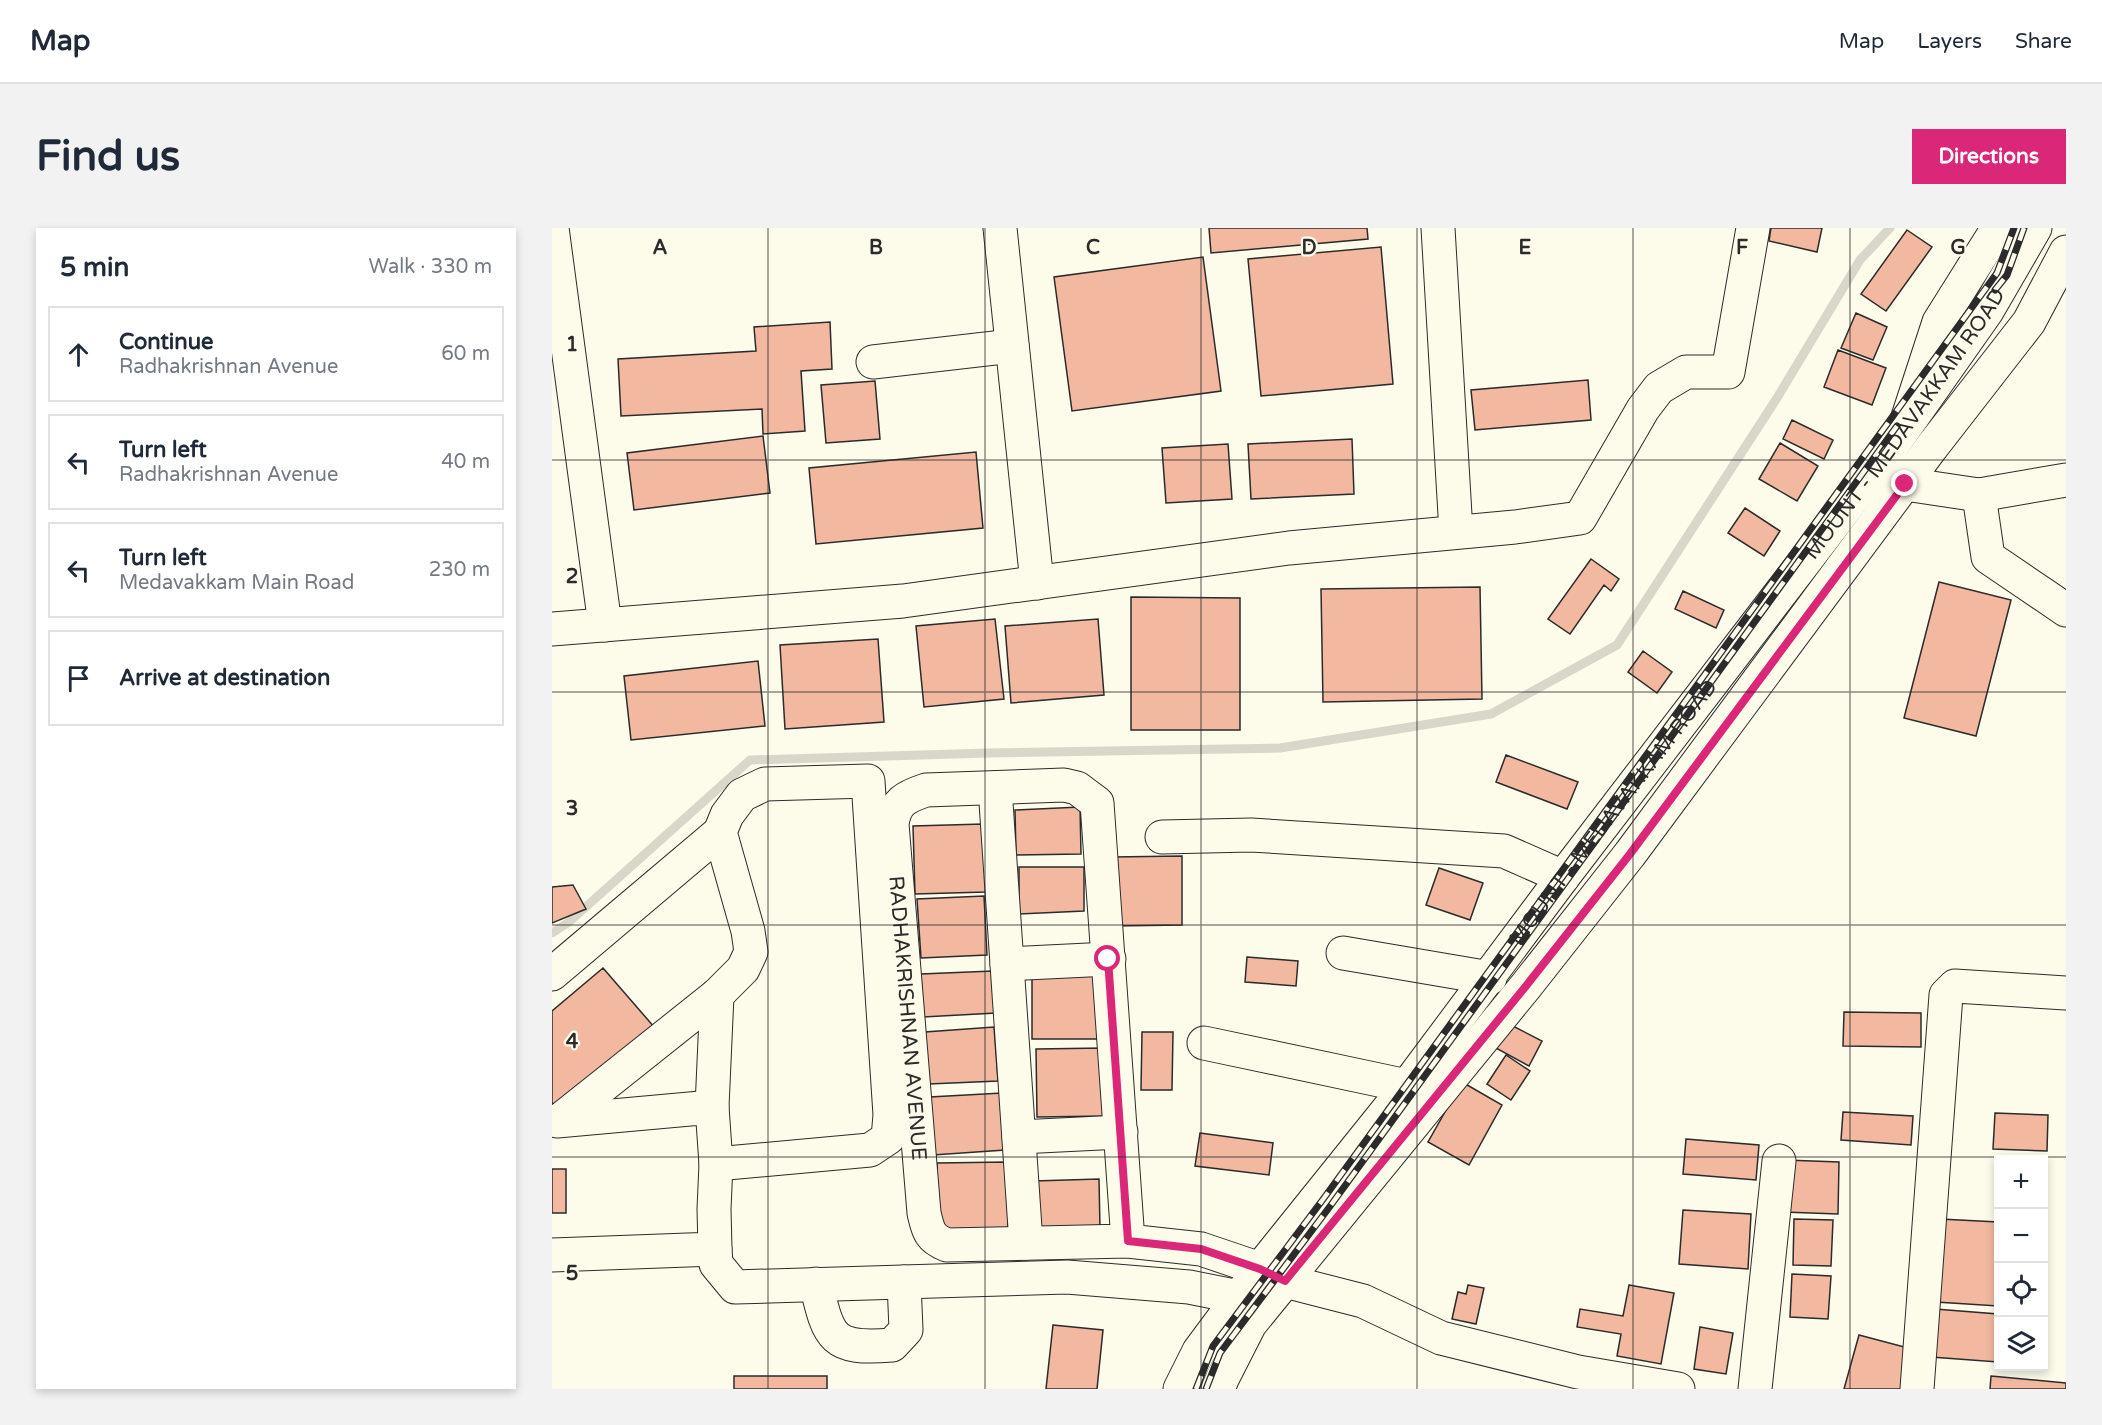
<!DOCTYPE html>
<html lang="en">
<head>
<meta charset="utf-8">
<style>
  body { margin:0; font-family:"Varela Round",sans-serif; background:#f2f2f3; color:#1f2937 }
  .controls { position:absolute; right:18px; bottom:18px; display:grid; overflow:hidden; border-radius:0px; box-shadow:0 3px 9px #0003 }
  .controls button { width:54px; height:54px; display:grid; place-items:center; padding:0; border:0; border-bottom:2px solid #e0e1e3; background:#fff; color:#1f2937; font:30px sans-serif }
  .stop { position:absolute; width:18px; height:18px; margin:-14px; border:4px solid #db2777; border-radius:50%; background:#fff }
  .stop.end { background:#db2777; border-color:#fff; box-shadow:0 2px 6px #0008 }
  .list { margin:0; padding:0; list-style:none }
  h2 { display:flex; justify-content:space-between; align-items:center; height:78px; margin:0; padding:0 24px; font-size:26px }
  h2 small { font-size:20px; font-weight:400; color:#747a83 }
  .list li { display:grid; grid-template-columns:39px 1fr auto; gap:18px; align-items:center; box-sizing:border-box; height:96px; margin:0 12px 12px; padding:0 12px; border:2px solid #e0e1e3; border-radius:0px }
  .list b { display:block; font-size:22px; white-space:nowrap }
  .list p { margin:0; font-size:20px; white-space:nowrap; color:#747a83 }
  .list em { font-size:20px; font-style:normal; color:#747a83 }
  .icon { flex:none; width:33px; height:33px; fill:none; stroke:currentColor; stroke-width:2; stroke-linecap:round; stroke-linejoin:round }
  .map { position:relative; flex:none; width:1514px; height:1161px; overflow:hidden; border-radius:0px }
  header { display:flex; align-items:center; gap:36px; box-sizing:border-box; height:84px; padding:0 30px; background:#fff; border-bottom:2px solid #e0e1e3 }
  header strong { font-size:28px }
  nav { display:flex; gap:33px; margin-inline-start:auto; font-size:21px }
  .intro { display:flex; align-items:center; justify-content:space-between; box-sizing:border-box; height:144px; padding:0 36px }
  h1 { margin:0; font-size:42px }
  .button { padding:15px 27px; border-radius:0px; background:#db2777; color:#fff; font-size:21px; font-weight:700 }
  main { display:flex; gap:36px; padding:0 36px }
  aside { flex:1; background:#fff; border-radius:0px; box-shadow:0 3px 9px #0003 }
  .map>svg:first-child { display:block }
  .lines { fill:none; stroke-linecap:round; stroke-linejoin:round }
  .stream { stroke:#d8d7c9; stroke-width:9 }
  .building { fill:#f2b8a0; stroke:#2b2b2b; stroke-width:1.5 }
  .minor-casing { stroke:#2b2b2b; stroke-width:35 }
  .major-casing { stroke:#2b2b2b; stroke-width:35 }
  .minor { stroke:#fdfbea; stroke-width:33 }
  .major { stroke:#fdfbea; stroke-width:33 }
  .rail-casing { stroke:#2b2b2b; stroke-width:7 }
  .rail { stroke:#fdfbea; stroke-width:4.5; stroke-dasharray:14; stroke-linecap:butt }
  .route { stroke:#db2777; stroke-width:8 }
  .grid { fill:none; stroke:#2b2b2b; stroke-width:1.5; stroke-opacity:0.55 }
  .labels { text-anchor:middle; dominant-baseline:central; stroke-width:4.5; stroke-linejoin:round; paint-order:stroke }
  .street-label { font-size:21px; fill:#2b2b2b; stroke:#fdfbea }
  .grid-label { font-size:20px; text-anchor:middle; font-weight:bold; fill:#2b2b2b; stroke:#fdfbea; stroke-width:4.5; stroke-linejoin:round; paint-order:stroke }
</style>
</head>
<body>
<header>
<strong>Map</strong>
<nav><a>Map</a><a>Layers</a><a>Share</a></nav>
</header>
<div class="intro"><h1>Find us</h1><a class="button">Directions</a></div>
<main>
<aside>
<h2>5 min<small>Walk · 330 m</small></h2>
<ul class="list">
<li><svg class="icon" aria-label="ahead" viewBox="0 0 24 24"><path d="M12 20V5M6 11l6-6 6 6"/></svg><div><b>Continue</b><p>Radhakrishnan Avenue</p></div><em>60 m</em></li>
<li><svg class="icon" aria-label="left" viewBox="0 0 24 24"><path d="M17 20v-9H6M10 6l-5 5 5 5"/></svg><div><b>Turn left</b><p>Radhakrishnan Avenue</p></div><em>40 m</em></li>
<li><svg class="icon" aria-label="left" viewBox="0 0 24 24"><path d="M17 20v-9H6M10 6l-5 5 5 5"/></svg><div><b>Turn left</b><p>Medavakkam Main Road</p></div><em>230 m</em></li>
<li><svg class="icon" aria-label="arrive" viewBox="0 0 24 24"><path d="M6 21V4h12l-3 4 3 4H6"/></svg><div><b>Arrive at destination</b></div></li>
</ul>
</aside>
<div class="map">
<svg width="1514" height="1161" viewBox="0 0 1514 1161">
  <rect width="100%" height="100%" fill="#fdfbea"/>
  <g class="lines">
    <path class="stream" d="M 0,705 L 17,694 L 198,532 L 437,525 L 728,520 L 939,486 L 1065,417 L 1225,170 L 1308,32 L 1338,0"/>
  </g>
  <path class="building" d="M 657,0 L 815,0 L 816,11 L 659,25 Z
    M 1219,0 L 1270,0 L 1265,24 L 1217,13 Z
    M 1355,2 L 1380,19 L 1334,83 L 1309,66 Z
    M 829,19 L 841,156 L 709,168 L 696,31 Z
    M 651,29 L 669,163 L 520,183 L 502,49 Z
    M 1304,85 L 1335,99 L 1321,132 L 1289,120 Z
    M 278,94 L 280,141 L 249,143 L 253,203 L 211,206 L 210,181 L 69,188 L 66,131 L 204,123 L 202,99 Z
    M 1286,122 L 1334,140 L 1320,177 L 1272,159 Z
    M 1036,152 L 1039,192 L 923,202 L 919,162 Z
    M 323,153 L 328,211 L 274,215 L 269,157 Z
    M 1240,192 L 1281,212 L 1272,231 L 1231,211 Z
    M 211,208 L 218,265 L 82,282 L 75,225 Z
    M 800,211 L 802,266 L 699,271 L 696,216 Z
    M 1228,215 L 1266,238 L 1245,273 L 1207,251 Z
    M 676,216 L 680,271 L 614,275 L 610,220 Z
    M 424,224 L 431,300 L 264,316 L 257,240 Z
    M 1193,280 L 1228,303 L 1212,328 L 1176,305 Z
    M 1039,331 L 1067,351 L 1059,363 L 1052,357 L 1018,406 L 996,391 Z
    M 1387,354 L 1459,372 L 1424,508 L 1352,490 Z
    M 928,359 L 930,471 L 771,474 L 769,361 Z
    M 1131,363 L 1172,382 L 1164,400 L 1123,381 Z
    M 579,369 L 688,370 L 688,502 L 579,502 Z
    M 443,391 L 452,471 L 372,479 L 364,398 Z
    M 546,391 L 552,467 L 459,475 L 453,398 Z
    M 326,411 L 332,494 L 233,501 L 228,417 Z
    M 1091,423 L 1120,444 L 1105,465 L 1076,444 Z
    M 206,433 L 213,498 L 79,512 L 72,448 Z
    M 954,527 L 1026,554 L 1015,581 L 944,554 Z
    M 528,579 L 529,626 L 464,627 L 463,582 Z
    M 431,596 L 434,664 L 363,666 L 361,598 Z
    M 630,628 L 630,697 L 561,698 L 560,629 Z
    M 467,639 L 532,639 L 532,683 L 467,686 Z
    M 887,640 L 931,655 L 918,692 L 874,677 Z
    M 21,657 L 34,681 L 0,695 L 0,659 Z
    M 432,668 L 435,727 L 369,730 L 365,671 Z
    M 695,729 L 746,733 L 744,758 L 693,754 Z
    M 51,740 L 103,800 L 11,880 L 0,875 L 0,783 Z
    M 441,743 L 444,785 L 371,789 L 369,746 Z
    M 550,747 L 550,811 L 480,811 L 480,749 Z
    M 1292,784 L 1369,785 L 1369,819 L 1291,818 Z
    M 955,795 L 990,813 L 977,838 L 942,819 Z
    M 442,799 L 446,853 L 377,856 L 373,804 Z
    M 590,804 L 621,804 L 620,862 L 589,862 Z
    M 552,820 L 553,888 L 485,889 L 484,821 Z
    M 954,827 L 978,843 L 959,872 L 935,856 Z
    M 910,854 L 950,877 L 917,937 L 876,914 Z
    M 450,865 L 453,922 L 381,927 L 378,869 Z
    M 1291,884 L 1361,888 L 1359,917 L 1289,912 Z
    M 1443,885 L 1496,887 L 1495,923 L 1441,921 Z
    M 648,905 L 721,915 L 717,947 L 643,938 Z
    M 1134,911 L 1207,917 L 1204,952 L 1131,946 Z
    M 1233,932 L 1287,934 L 1286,986 L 1231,984 Z
    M 455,934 L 456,1000 L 386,1001 L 385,935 Z
    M 0,941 L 14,941 L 14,985 L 0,985 Z
    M 547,951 L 548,1001 L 484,1002 L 482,953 Z
    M 1131,982 L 1199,986 L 1196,1041 L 1127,1036 Z
    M 1242,991 L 1281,992 L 1279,1038 L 1241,1037 Z
    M 1388,991 L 1446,994 L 1446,1078 L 1384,1074 Z
    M 1240,1046 L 1279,1048 L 1276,1091 L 1238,1089 Z
    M 916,1057 L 932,1060 L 924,1096 L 900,1091 L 906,1064 L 914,1066 Z
    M 1077,1057 L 1122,1065 L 1109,1136 L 1065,1128 L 1069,1106 L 1025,1099 L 1028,1081 L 1071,1088 Z
    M 1383,1081 L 1446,1086 L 1446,1134 L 1379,1129 Z
    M 501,1097 L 551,1102 L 545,1161 L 494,1161 Z
    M 1148,1099 L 1181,1105 L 1174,1146 L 1142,1141 Z
    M 1307,1107 L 1360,1121 L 1349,1161 L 1292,1161 Z
    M 182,1148 L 275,1148 L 275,1161 L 182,1161 Z
    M 1439,1148 L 1514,1155 L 1514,1161 L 1438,1161 Z"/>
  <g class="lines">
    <defs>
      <g id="minor">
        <path d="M 0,0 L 53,397"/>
        <path d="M 448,0 L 485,355"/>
        <path d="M 886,0 L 904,304"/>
        <path d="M 321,134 L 460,118"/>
        <path d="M 1355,192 L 1387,94 L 1446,0"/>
        <path d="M 1353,256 L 1427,267 L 1514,252"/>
        <path d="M 1427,267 L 1436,329 L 1514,382"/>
        <path d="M 0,401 L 351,373 L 737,320 L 963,299 L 1028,290 L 1091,181 L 1107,160 L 1134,144 L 1176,144 L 1201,0"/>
        <path d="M 443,560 L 474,1015"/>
        <path d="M 610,609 L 699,607 L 952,623 L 1011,649"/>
        <path d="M 791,725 L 938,750"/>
        <path d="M 455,736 L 557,731"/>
        <path d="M 0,746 L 168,604"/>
        <path d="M 652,815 L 855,858"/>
        <path d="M 160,879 L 165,767"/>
        <path d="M 8,892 L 165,767 L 191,741 L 199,724 L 196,703 L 168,604 L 175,587 L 190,567 L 213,556 L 316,553 L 338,887 L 336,910 L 318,922 L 164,936"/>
        <path d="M 467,909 L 569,904"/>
        <path id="s1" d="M 576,1013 L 545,575 L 525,560 L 512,557 L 374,562 C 353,569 343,574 340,596 L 372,985 C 376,1002 377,1010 395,1017 L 576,1013 L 649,1021 L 708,1041 L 733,1053 L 811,1073 L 889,1110 L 1026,1144 L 1126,1161"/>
        <path d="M 163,1021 L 164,1036 L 183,1059 L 515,1049 L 637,1059 L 687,1069"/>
        <path d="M 0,1027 L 163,1021 L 162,981 L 164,936 L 160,879 L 5,893"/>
        <path d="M 264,1056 C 277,1111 280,1122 340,1117 L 354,1102 L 352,1054"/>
        <path d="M 1203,1161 L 1227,933"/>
        <path d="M 1365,1161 L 1394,767 L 1403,758 L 1514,765"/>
      </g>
      <g id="major">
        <path id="s2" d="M 628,1161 L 647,1123 L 708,1041 L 855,858 L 1011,649 L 1326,238 L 1435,83 L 1483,0"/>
        <path d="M 666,1161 L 671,1149 L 698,1096 L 974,758 L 1078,626 L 1379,220 L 1477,94 L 1514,24"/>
      </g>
    </defs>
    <use href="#minor" class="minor-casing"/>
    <use href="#major" class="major-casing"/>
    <use href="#minor" class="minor"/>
    <use href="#major" class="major"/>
    <defs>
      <path id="rail" d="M 1443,62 L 1455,47 L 1472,0
        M 644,1161 L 661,1118 L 772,970 L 1445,45 L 1462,0
        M 654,1161 L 668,1125 L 779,977 L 1345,198"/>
    </defs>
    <use href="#rail" class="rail-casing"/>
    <use href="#rail" class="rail"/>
  </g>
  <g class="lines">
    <path class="route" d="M 556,731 L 576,1013 L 649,1021 L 708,1041 L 733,1053 L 974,758 L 1078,626 L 1353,256"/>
  </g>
  <path class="grid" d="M 216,0 L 216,1161M 433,0 L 433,1161M 649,0 L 649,1161M 865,0 L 865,1161M 1081,0 L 1081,1161M 1298,0 L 1298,1161M 0,232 L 1514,232M 0,464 L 1514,464M 0,697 L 1514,697M 0,929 L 1514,929"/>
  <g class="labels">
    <g class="street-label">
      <text stroke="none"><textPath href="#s2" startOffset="1208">MOUNT - MEDAVAKKAM ROAD</textPath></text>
      <text stroke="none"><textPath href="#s2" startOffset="722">MOUNT - MEDAVAKKAM ROAD</textPath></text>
      <text stroke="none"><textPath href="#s1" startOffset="862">RADHAKRISHNAN AVENUE</textPath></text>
    </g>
  </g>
  <g class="grid-label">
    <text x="108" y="26">A</text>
    <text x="324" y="26">B</text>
    <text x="541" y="26">C</text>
    <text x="757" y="26">D</text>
    <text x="973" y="26">E</text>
    <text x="1190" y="26">F</text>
    <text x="1406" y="26">G</text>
    <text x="20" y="123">1</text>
    <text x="20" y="355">2</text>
    <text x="20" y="587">3</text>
    <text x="20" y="820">4</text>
    <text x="20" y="1052">5</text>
  </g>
</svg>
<div class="controls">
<button>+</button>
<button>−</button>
<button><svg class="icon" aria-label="locate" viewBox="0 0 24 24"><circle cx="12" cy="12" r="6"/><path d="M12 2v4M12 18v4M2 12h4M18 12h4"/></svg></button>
<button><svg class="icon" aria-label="layers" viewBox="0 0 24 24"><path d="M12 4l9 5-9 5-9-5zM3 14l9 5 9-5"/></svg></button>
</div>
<div class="stop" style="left:556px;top:731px"></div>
<div class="stop end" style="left:1353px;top:256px"></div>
</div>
</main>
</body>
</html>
